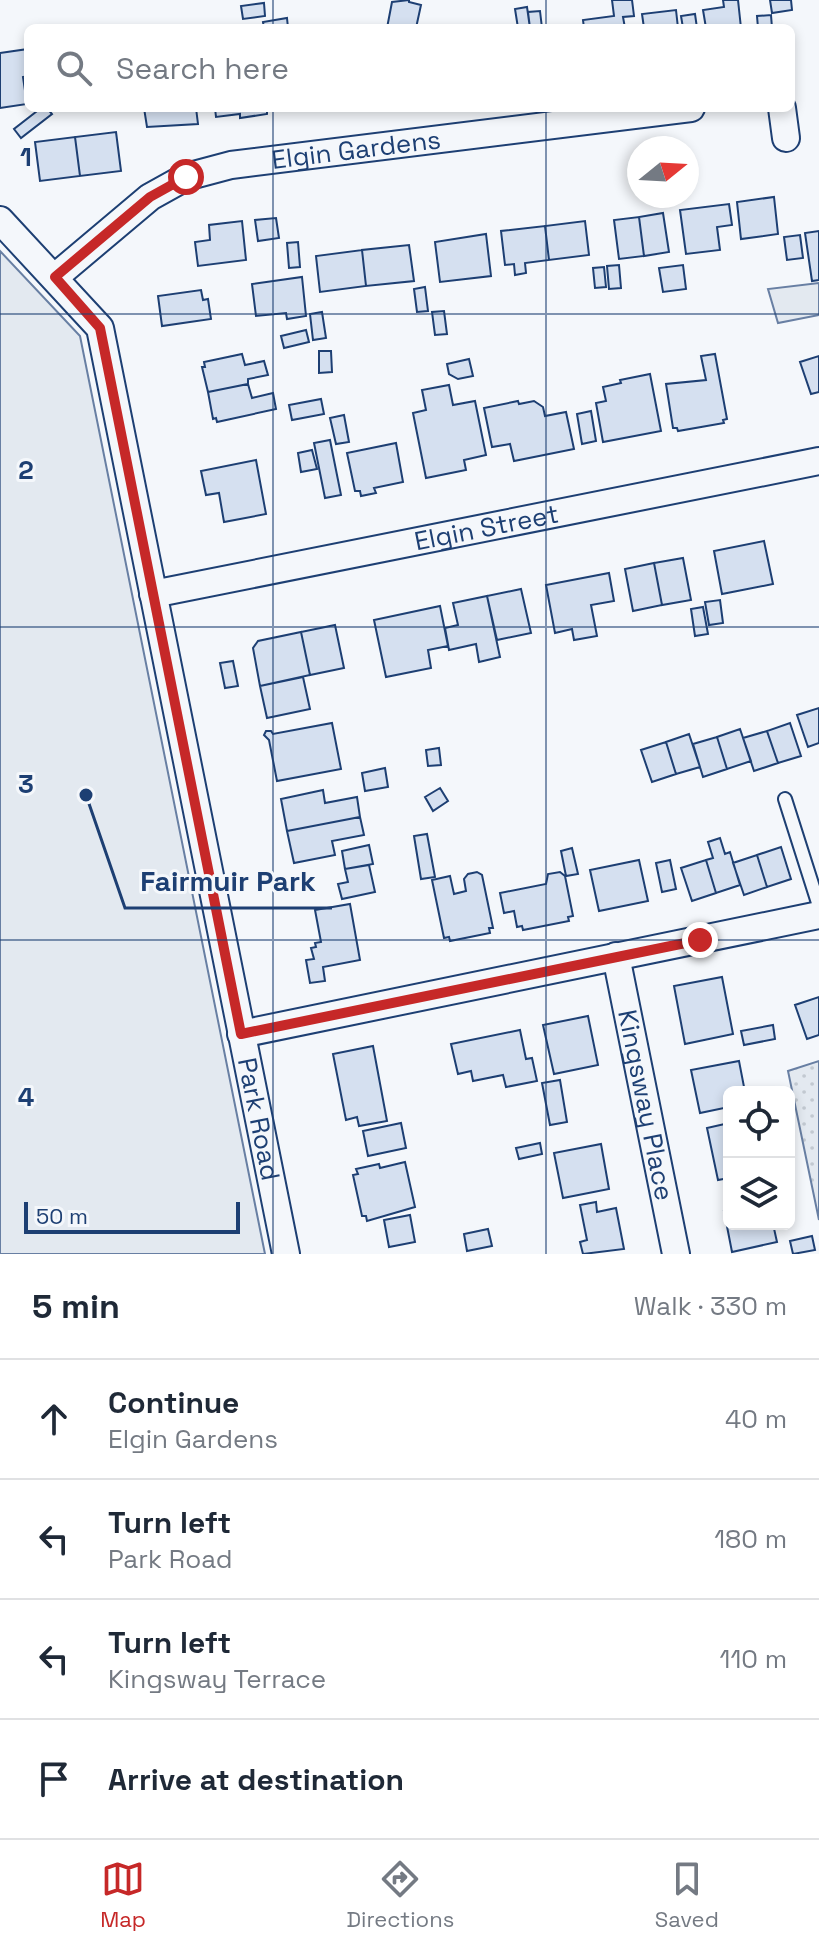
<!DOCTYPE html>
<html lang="en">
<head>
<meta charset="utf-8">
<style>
  body { margin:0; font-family:"Space Grotesk",sans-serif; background:#f2f2f3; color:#1f2937 }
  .controls { position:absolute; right:24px; bottom:24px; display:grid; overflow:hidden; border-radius:12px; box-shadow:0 4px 12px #0003 }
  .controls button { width:72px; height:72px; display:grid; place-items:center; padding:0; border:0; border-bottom:2px solid #e0e1e3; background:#fff; color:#1f2937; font:40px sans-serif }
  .compass { position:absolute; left:627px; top:136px; width:72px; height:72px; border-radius:50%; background:#fff; box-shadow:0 4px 12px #0003; rotate:72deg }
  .scale { position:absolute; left:24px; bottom:20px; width:216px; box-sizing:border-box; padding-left:8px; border:4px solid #1d3f73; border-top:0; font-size:22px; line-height:28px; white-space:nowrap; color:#1d3f73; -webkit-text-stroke:6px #f4f7fb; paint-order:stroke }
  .stop { position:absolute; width:24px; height:24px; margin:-18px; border:6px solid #c62828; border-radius:50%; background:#fff }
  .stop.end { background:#c62828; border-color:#fff; box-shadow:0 2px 8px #0008 }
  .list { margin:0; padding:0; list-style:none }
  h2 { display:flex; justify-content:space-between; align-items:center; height:104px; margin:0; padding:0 32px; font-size:34px }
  h2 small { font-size:26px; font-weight:400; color:#747a83 }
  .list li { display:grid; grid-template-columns:52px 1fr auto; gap:24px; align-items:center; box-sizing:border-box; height:120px; padding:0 32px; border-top:2px solid #e0e1e3 }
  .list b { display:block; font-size:30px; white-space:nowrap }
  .list p { margin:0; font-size:26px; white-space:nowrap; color:#747a83 }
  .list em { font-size:26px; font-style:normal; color:#747a83 }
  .icon { flex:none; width:44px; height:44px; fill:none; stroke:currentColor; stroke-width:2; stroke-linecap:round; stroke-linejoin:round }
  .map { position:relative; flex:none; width:819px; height:1254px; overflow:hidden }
  .search { position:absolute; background:#fff; box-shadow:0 4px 12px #0003; left:24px; right:24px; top:24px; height:88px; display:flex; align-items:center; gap:20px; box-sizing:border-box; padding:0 28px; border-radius:12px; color:#747a83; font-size:30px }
  .sheet { height:584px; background:#fff }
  nav { display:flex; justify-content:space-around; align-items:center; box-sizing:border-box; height:112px; border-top:2px solid #e0e1e3; background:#fff; font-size:22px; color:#747a83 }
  nav a { display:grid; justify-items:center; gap:4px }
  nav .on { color:#c62828 }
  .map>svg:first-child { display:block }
  .green { fill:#e3e9f0; stroke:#687fa3; stroke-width:2 }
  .garden { fill:url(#garden-dots); stroke:#687fa3; stroke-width:2 }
  .building { fill:#d5e0f0; stroke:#1d3f73; stroke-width:2 }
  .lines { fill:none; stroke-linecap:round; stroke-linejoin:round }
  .lane-casing { stroke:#1d3f73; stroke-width:16 }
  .street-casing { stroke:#1d3f73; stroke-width:30 }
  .lane { stroke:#f4f7fb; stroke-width:12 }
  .street { stroke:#f4f7fb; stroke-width:26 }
  .route { stroke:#c62828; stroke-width:10 }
  .grid { fill:none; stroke:#1d3f73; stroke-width:2; stroke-opacity:0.55 }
  .labels { text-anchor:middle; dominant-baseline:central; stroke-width:6; stroke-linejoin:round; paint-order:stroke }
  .street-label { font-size:26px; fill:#1d3f73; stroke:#f4f7fb }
  .grid-label { font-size:26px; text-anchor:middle; font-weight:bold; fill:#1d3f73; stroke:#f4f7fb; stroke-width:6; stroke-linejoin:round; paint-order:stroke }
  .leader { fill:none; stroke:#1d3f73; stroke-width:3 }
  .callout-dot { fill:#1d3f73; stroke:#f4f7fb; stroke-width:3 }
  .callout-label { font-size:28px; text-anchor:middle; font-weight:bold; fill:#1d3f73; stroke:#f4f7fb; stroke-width:6; stroke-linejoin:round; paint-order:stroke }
</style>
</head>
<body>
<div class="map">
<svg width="819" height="1254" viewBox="0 0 819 1254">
  <defs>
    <pattern id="garden-dots" width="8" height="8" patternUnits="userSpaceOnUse" patternTransform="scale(2)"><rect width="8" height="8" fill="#e3e9f0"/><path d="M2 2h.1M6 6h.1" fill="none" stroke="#c2c9d1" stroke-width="1.8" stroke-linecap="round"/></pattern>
  </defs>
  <rect width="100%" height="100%" fill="#f4f7fb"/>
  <path class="green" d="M 0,251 L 80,336 L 265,1254 L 0,1254 Z
    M 819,283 L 819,315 L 778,323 L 768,289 Z"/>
  <path class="garden" d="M 819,1061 L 819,1220 L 788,1071 Z"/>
  <path class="building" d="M 409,0 L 409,2 L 421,5 L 416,28 L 387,28 L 392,2 Z
    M 612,0 L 632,0 L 634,16 L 623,17 L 625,28 L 584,28 L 583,20 L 614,16 Z
    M 723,0 L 738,0 L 741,28 L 706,28 L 703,10 L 724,7 Z
    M 770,0 L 791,0 L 792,10 L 772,13 Z
    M 264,3 L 265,16 L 243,19 L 241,6 Z
    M 527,7 L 530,28 L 518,28 L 515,9 Z
    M 676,10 L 678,28 L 644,28 L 642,14 Z
    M 540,11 L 542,28 L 530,28 L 528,12 Z
    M 695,14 L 697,28 L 683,28 L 681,16 Z
    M 771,15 L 772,28 L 758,28 L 757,16 Z
    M 287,18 L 288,28 L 264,28 L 263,22 Z
    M 28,49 L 28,76 L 23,77 L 27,104 L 0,108 L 0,53 Z
    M 41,108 L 47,108 L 52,114 L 21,138 L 14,129 Z
    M 144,108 L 196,108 L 198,124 L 147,127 Z
    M 215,108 L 267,108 L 267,114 L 240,118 L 240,114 L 216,117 Z
    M 116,132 L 121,171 L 80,176 L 75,137 Z
    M 75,137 L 80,176 L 40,181 L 35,142 Z
    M 774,197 L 778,234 L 741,239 L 737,202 Z
    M 729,204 L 732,225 L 717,227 L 720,250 L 686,254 L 680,210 Z
    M 663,213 L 669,252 L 644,256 L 639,217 Z
    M 639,217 L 644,256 L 619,259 L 614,220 Z
    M 276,218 L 279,238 L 258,241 L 255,220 Z
    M 242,221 L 246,260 L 198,266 L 195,242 L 210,240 L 209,225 Z
    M 585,221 L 589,255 L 549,260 L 545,226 Z
    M 545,226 L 549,260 L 525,263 L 526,273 L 515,275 L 514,264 L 505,265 L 501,231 Z
    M 819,231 L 819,280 L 812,281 L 805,233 Z
    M 486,234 L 491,276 L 440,282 L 435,242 Z
    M 800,235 L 803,258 L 787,260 L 784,237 Z
    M 298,242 L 300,267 L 289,268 L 287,243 Z
    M 409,245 L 414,281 L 366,286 L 362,250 Z
    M 362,250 L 366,286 L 320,292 L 316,256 Z
    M 619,265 L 621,288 L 609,289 L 607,266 Z
    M 683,265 L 686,289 L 663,292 L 659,268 Z
    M 604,267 L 606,287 L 595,288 L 593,268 Z
    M 302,277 L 306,316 L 287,319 L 286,313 L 256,316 L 252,284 Z
    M 425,287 L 428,311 L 417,312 L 414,289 Z
    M 201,290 L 203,300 L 208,299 L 211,319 L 162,326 L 158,296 Z
    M 444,311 L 447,334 L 435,335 L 432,312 Z
    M 322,312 L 326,338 L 313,340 L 310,314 Z
    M 306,330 L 309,342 L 284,348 L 281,336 Z
    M 319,351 L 331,351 L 332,372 L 319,373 Z
    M 242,354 L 245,365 L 264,361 L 268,375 L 248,379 L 248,384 L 208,392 L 202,367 L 205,367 L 204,362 Z
    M 715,354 L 727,419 L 723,420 L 724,423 L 678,431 L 677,428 L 673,428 L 666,384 L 706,380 L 701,356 Z
    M 819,356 L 819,392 L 811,394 L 800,362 Z
    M 469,359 L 473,376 L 458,379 L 449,374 L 447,364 Z
    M 650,374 L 661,431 L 603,442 L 596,403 L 606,401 L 603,387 L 621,383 L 620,380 Z
    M 248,384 L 252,398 L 273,393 L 276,409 L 217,422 L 216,418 L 213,419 L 208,392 Z
    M 449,385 L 453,405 L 475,401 L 486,455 L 464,460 L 466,470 L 426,478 L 413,413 L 426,410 L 422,390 Z
    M 321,399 L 324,414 L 292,420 L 289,405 Z
    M 518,401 L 519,404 L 534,401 L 543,407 L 545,416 L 566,412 L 574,449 L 514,461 L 510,444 L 492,447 L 484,408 Z
    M 591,411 L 596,441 L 582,444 L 577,414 Z
    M 344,415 L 349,442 L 336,444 L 330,418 Z
    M 330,440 L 341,495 L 325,498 L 314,443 Z
    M 396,443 L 403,482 L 374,488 L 376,493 L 361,496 L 360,491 L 355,491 L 347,453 Z
    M 312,450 L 317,469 L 301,472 L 298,453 Z
    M 256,460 L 266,514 L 224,522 L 219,493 L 206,495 L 201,471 Z
    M 764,541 L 773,584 L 722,594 L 714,551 Z
    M 683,558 L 691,600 L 662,605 L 654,563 Z
    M 654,563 L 662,605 L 633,611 L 625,569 Z
    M 609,573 L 614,601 L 591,605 L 597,636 L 574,640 L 572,629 L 555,633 L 546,585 Z
    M 521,589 L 531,633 L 497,640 L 487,596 Z
    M 487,596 L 500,657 L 479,662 L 476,644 L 449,650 L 445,628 L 458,625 L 453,603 Z
    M 720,600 L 723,623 L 709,625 L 705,602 Z
    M 440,606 L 448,646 L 428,650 L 431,668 L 386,677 L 374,620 Z
    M 703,607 L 708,634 L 695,636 L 691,609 Z
    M 335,625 L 344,668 L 310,675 L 301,632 Z
    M 301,632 L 310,675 L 260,686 L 253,648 L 258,641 Z
    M 233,661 L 238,686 L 225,688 L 220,663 Z
    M 303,677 L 310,709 L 267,718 L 260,686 Z
    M 819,708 L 819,743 L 808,747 L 797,715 Z
    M 332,723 L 341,769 L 277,781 L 269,740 L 264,735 L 266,731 L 271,731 L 273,734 Z
    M 790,723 L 801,756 L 778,763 L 767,731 Z
    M 740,729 L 751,761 L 727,769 L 717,737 Z
    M 767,731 L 778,763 L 754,771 L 743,738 Z
    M 689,734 L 700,767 L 676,774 L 666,742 Z
    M 717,737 L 727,769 L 703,777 L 693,744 Z
    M 666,742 L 676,774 L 652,782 L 641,750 Z
    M 439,748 L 441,765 L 428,766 L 426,750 Z
    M 385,768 L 388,787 L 365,791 L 362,773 Z
    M 440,788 L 448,801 L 433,811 L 425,797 Z
    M 323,790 L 325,803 L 357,797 L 360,817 L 287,831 L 281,799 Z
    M 360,817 L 364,835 L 332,841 L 335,855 L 294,863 L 287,831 Z
    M 427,834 L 435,877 L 421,879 L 414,836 Z
    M 720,838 L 725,854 L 730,852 L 740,885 L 716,893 L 706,860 L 713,858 L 708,842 Z
    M 369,845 L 373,864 L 345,869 L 342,851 Z
    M 781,847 L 791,879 L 767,887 L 757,855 Z
    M 572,848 L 578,874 L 566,876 L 561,851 Z
    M 757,855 L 767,887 L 744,895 L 733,863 Z
    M 639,860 L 648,901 L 599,911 L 590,870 Z
    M 670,860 L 676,889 L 662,892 L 656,863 Z
    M 706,860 L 716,893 L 692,901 L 681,868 Z
    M 369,865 L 375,892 L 342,899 L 338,884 L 348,882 L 345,869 Z
    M 477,872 L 482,875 L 493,928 L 489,928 L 490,933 L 450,941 L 449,937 L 444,938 L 432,880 L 450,876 L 454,894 L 466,891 L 464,879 L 468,874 Z
    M 560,872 L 565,876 L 573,916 L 568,917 L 569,921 L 523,930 L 522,926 L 517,927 L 514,911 L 504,913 L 500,893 L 546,884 L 548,874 Z
    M 350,904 L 360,960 L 323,967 L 325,981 L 310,983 L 306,960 L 314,959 L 311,948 L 316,947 L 315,943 L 321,942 L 315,910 Z
    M 722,977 L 733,1034 L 685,1044 L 674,986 Z
    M 819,997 L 819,1035 L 807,1039 L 795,1005 Z
    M 588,1016 L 598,1065 L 554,1074 L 543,1025 Z
    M 773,1025 L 775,1039 L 744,1045 L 741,1031 Z
    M 520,1030 L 526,1059 L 532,1058 L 537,1081 L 506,1087 L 503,1075 L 473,1081 L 471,1071 L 458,1074 L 451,1044 Z
    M 373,1046 L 387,1121 L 359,1126 L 357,1117 L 346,1120 L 333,1054 Z
    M 739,1061 L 745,1092 L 729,1092 L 729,1107 L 700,1113 L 691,1070 Z
    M 560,1080 L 567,1122 L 550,1125 L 542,1083 Z
    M 401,1123 L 406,1148 L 368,1156 L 363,1131 Z
    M 729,1123 L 729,1178 L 718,1180 L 707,1128 Z
    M 540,1143 L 542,1154 L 519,1159 L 516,1148 Z
    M 601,1144 L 609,1189 L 563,1198 L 554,1153 Z
    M 405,1162 L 415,1207 L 367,1221 L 366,1216 L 362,1216 L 353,1175 L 358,1174 L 356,1169 L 379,1164 L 380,1168 Z
    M 596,1202 L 597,1212 L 616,1208 L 624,1249 L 583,1254 L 580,1242 L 587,1240 L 580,1205 Z
    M 729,1210 L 729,1224 L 773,1224 L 777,1242 L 732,1252 L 724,1211 Z
    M 410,1215 L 415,1242 L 389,1247 L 384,1220 Z
    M 488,1229 L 492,1246 L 467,1251 L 464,1234 Z
    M 812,1236 L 815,1250 L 793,1254 L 790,1241 Z"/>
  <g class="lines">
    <defs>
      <path id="lane" d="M 785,799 L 819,906"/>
      <g id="street">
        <path d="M 782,108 L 786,138"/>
        <path id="s1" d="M 0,220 L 100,328 L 286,1254"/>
        <path id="s2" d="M 55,277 L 150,197 L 186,177 L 231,165 L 691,108"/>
        <path id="s3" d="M 153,594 L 819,461"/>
        <path id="s4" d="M 616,956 L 676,1254"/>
        <path d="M 241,1034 L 819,915"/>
      </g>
    </defs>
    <use href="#lane" class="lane-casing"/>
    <use href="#street" class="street-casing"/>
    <use href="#lane" class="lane"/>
    <use href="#street" class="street"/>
  </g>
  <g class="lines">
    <path class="route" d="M 186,177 L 150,197 L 55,277 L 100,328 L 241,1034 L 700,940"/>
  </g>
  <path class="grid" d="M 273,0 L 273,28M 546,0 L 546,28M 273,108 L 273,1254M 546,108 L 546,1254M 0,314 L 819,314M 0,627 L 819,627M 0,940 L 819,940"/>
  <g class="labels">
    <g class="street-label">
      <text stroke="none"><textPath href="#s2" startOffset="338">Elgin Gardens</textPath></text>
      <text stroke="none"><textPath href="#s3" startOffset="340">Elgin Street</textPath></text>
      <text stroke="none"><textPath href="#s4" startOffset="152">Kingsway Place</textPath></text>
      <text stroke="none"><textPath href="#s1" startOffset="954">Park Road</textPath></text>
    </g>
  </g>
  <g class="grid-label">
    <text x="26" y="166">1</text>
    <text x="26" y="479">2</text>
    <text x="26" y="793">3</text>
    <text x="26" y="1106">4</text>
  </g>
  <path class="leader" d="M86 795L125 908H332"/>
  <circle class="callout-dot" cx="86" cy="795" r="8"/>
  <g class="callout-label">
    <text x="228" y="891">Fairmuir Park</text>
  </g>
</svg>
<div class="controls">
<button><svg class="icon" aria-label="locate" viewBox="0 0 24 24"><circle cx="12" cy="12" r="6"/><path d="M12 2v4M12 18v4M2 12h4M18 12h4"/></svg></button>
<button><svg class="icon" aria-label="layers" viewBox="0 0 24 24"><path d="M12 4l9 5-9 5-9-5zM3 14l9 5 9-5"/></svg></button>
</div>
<svg class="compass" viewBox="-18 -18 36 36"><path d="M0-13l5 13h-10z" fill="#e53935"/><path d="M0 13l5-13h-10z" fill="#747a83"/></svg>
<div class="scale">50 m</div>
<div class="stop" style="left:186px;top:177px"></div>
<div class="stop end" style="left:700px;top:940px"></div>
<div class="search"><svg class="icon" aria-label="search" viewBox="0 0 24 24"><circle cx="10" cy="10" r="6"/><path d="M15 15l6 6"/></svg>Search here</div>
</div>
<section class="sheet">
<h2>5 min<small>Walk · 330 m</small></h2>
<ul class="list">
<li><svg class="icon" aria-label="ahead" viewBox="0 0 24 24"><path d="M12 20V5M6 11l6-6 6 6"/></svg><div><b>Continue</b><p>Elgin Gardens</p></div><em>40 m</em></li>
<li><svg class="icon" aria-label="left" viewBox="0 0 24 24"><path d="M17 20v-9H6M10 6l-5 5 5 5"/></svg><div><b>Turn left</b><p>Park Road</p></div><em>180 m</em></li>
<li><svg class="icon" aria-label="left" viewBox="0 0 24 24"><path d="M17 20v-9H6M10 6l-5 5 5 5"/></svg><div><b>Turn left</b><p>Kingsway Terrace</p></div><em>110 m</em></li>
<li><svg class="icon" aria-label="arrive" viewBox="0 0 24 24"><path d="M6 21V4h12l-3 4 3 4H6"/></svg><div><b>Arrive at destination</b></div></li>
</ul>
</section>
<nav>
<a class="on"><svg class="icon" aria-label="map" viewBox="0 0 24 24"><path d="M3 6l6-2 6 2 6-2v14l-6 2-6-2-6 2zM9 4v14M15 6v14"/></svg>Map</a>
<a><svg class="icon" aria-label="directions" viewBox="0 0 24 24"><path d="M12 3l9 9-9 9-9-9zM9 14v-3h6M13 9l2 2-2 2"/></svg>Directions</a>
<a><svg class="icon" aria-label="saved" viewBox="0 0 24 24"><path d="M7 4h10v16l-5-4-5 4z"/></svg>Saved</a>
</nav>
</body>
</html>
